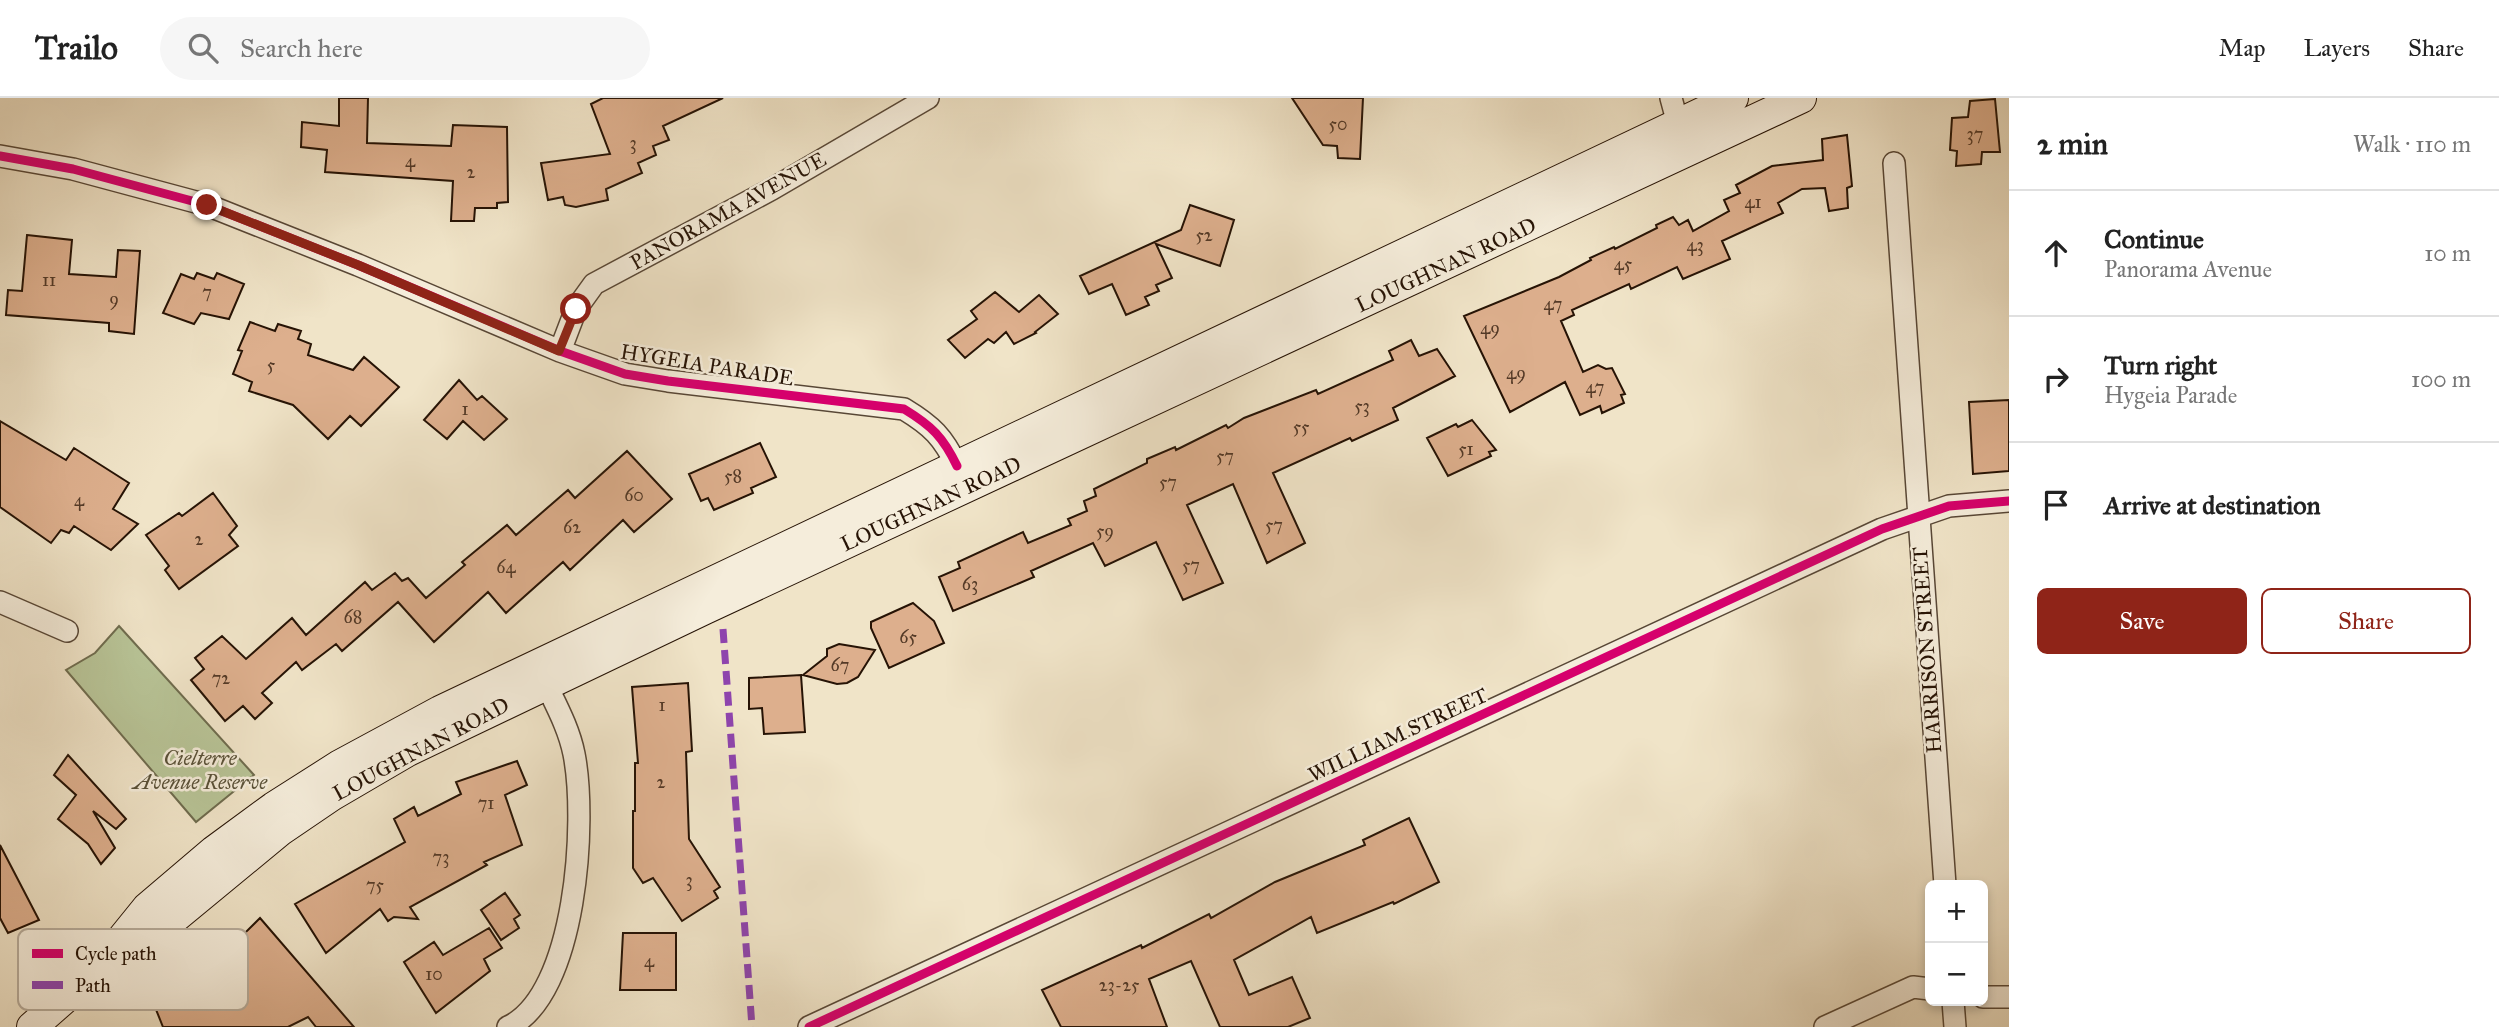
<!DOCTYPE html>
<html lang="en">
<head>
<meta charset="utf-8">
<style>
  body { margin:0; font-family:"IM FELL Great Primer",serif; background:#f6f6f6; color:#222 }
  .controls { position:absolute; right:21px; bottom:21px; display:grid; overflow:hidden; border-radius:10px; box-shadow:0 4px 10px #0003 }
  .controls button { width:63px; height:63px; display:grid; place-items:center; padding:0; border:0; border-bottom:2px solid #e0e0e0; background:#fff; color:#222; font:35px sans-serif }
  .stop { position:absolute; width:21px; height:21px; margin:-16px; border:5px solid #8f2418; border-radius:50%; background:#fff }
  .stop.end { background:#8f2418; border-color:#fff; box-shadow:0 2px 7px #0008 }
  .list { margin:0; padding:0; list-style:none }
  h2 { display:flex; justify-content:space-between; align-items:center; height:91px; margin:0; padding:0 28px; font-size:30px }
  h2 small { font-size:23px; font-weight:400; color:#767676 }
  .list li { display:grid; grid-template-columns:46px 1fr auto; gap:21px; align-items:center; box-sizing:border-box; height:126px; padding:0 28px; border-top:2px solid #e0e0e0 }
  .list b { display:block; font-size:26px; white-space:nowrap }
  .list p { margin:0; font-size:23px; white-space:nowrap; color:#767676 }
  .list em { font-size:23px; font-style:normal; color:#767676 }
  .actions { display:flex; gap:14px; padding:21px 28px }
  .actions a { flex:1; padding:16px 0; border:2px solid #8f2418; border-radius:10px; text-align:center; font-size:24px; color:#8f2418 }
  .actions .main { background:#8f2418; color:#fff }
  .icon { flex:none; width:38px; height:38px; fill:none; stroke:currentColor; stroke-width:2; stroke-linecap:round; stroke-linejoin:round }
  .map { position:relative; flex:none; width:2009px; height:929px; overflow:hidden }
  header { display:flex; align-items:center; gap:42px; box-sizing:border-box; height:98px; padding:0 35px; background:#fff; border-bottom:2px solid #e0e0e0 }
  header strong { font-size:33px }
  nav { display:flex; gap:38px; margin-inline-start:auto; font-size:24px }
  .search { width:490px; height:63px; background:#f6f6f6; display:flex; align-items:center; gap:18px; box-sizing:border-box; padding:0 24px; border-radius:38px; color:#767676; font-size:26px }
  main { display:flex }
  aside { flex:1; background:#fff }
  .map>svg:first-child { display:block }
  .green { fill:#b8c497; stroke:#6f6c4e; stroke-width:2 }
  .building { fill:#ddaf8d; stroke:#261305; stroke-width:2 }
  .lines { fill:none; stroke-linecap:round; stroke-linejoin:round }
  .street-casing { stroke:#584736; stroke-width:24 }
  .secondary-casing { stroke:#261305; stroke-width:32 }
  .street { stroke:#f5eddb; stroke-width:21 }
  .secondary { stroke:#f5eddb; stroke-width:30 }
  .quiet { stroke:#8e44ad; stroke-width:7; stroke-dasharray:14 7; stroke-linecap:butt }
  .cycleway-casing { stroke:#f5eddb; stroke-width:13 }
  .cycleway { stroke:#d6006c; stroke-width:9 }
  .route { stroke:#8f2418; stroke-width:9 }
  .labels { text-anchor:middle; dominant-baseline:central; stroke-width:5; stroke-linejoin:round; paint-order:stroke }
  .number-label { font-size:18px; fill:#543a27 }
  .street-label { font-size:21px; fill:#261305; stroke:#f5eddb }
  .park-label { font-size:21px; font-style:italic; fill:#595138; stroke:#f5eddb }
  .key { fill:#f5eddb; stroke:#b7ac9b; stroke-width:2 }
  .key-label { font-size:19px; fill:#261305 }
</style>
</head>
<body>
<header>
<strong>Trailo</strong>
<div class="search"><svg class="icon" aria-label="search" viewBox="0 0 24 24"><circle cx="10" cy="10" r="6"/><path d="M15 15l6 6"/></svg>Search here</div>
<nav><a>Map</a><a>Layers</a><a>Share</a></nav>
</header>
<main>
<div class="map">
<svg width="2009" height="929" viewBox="0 0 2009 929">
  <rect width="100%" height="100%" fill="#f0e4c8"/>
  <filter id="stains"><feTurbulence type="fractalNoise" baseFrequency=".00286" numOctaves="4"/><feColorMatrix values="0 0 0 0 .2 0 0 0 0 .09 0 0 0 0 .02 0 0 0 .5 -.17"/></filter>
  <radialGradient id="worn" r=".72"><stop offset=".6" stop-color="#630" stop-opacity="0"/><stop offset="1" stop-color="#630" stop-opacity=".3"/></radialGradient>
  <path class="green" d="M 119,528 L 254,677 L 196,724 L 66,572 L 95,555 Z"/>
  <path class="building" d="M 339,0 L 368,0 L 367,45 L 451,48 L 453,27 L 507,29 L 508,104 L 497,105 L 497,110 L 475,110 L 474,123 L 451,123 L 453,83 L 325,74 L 327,52 L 301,49 L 302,24 L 339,28 Z
    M 603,0 L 723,0 L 663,28 L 669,42 L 653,48 L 656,57 L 638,65 L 642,75 L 606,91 L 608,102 L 576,109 L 565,107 L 563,99 L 548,102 L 541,65 L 610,56 L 591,6 Z
    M 1292,0 L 1363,0 L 1360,61 L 1338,60 L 1337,48 L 1323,47 Z
    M 1995,1 L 2000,54 L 1982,54 L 1981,66 L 1956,68 L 1957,53 L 1950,52 L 1952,20 L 1968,19 L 1970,3 Z
    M 1847,37 L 1852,88 L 1847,90 L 1848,110 L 1829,113 L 1825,90 L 1802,91 L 1778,105 L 1783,115 L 1722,143 L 1730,161 L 1683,181 L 1677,169 L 1631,191 L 1629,186 L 1572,212 L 1574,217 L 1561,223 L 1583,274 L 1598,267 L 1606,271 L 1612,270 L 1625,296 L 1621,297 L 1624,305 L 1602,315 L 1600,308 L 1580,317 L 1565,284 L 1510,314 L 1464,218 L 1559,179 L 1591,162 L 1590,160 L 1614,149 L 1615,151 L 1657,130 L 1656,127 L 1673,119 L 1679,127 L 1688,122 L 1693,133 L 1729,113 L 1724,102 L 1740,95 L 1736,87 L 1772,68 L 1823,62 L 1822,41 Z
    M 1190,107 L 1234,122 L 1220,168 L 1156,146 L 1172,180 L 1156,187 L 1159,193 L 1145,199 L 1149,207 L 1126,217 L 1112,186 L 1089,196 L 1080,178 L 1181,132 Z
    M 27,137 L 72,142 L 69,176 L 116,179 L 118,152 L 140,153 L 134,236 L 109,233 L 109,225 L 6,217 L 8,192 L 22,193 Z
    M 197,175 L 214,181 L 217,175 L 244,186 L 229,221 L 201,215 L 194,226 L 163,215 L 181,176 L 194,181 Z
    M 995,194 L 1019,214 L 1039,197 L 1058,216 L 1035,234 L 1036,235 L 1014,246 L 1006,234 L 994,245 L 988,241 L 965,260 L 948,242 L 977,221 L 971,213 Z
    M 250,224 L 275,233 L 278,226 L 301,233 L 298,241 L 311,246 L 308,257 L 353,272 L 364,259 L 399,289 L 361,328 L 350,318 L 328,341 L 293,307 L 249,293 L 252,284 L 233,276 L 242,253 L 238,252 Z
    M 1411,242 L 1419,258 L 1437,251 L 1455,278 L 1393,310 L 1398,322 L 1352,343 L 1350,340 L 1273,375 L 1305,445 L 1267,465 L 1233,386 L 1187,407 L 1223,485 L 1183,502 L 1156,444 L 1105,468 L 1093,445 L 1031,473 L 1034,479 L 953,513 L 939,479 L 960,470 L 958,464 L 1023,434 L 1028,445 L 1071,427 L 1068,421 L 1087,413 L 1084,403 L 1096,398 L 1094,391 L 1147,365 L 1147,361 L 1175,349 L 1176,352 L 1226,327 L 1228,330 L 1244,320 L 1316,292 L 1318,296 L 1393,262 L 1389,253 Z
    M 459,282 L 477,302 L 482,298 L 507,321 L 484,342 L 463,323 L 447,341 L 424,322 Z
    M 2009,302 L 2009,373 L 1973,376 L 1969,304 Z
    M 1472,322 L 1496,352 L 1489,354 L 1491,358 L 1448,378 L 1427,340 L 1456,326 L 1458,329 Z
    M 0,323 L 66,362 L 74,350 L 129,385 L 113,411 L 138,426 L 111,452 L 74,428 L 69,435 L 61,432 L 51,445 L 0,409 Z
    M 760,345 L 776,379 L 751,390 L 753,395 L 714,412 L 708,400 L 701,403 L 689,376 Z
    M 627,353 L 672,401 L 634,434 L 623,422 L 570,472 L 563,464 L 506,515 L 488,494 L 434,544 L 398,504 L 342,553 L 336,546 L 302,572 L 296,564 L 262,595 L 272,605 L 255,621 L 243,608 L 225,623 L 191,582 L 204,571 L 195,560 L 222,538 L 246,561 L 292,520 L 306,537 L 365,484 L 372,492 L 395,475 L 402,483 L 408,480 L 426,500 L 465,467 L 462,464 L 507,427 L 516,437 L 568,392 L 575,400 Z
    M 213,395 L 237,428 L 229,437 L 238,448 L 179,491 L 165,472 L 169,468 L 146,437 L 179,415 L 182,418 Z
    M 913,505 L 934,523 L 944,545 L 889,570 L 871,530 L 871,524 Z
    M 839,546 L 875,552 L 858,579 L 847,585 L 837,586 L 803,577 L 827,558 L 827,551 Z
    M 801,577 L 805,634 L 764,636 L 762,610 L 749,611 L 749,580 Z
    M 688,585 L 692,653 L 686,654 L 689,741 L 720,789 L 714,793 L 718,800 L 682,823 L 653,780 L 643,785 L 633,770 L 633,713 L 635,713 L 635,665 L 638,665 L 632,589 Z
    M 68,657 L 126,721 L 116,731 L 93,713 L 115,750 L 101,766 L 88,746 L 58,721 L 76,697 L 54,677 Z
    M 517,663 L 527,687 L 505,697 L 522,747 L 484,764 L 487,767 L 410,809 L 418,821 L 394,819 L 388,823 L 380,811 L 326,855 L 295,806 L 405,744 L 394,721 L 414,709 L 418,718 L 461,696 L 456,684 Z
    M 1409,720 L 1439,784 L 1394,806 L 1393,804 L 1317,835 L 1311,819 L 1234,862 L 1249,897 L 1292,879 L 1310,920 L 1288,929 L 1220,929 L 1191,863 L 1149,881 L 1167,929 L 1061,929 L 1042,892 L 1141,847 L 1142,850 L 1209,816 L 1211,820 L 1275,784 L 1365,747 L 1363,742 Z
    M 0,747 L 39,822 L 8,835 L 0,820 Z
    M 505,795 L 520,817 L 514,821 L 519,830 L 501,842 L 481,812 Z
    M 260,820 L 354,929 L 316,929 L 308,919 L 288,929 L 163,929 L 155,909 L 202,889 L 200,861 L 206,859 L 204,848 L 246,834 Z
    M 489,830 L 502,850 L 484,861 L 490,873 L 436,915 L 404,864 L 434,844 L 443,857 Z
    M 623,835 L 676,835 L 676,892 L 620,892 Z"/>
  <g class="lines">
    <defs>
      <path id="street" d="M 1671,0 L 1678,26
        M 0,58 L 73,71 L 207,107 L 358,167 L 560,253 L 625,276 L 668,283 L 904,311 C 932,328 943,339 957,368
        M 1894,65 L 1945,787
        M 560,253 L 576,211 L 594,186 L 772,91 L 928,0
        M 0,504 L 67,533
        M 1983,899 L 2009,899
        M 1953,903 L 1955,929
        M 508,929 C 577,897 587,722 574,656 C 569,631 557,609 546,586
        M 809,929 L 1882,431 L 1949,408 L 2009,403
        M 1825,929 L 1913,889 L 1930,891"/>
      <path id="secondary" d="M 113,852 L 147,810 L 214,753 L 274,709 L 340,667 L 440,613 L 1733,0
        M 32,929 L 98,871 L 161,831 L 281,732 L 331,698 L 408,653 L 705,511 L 1801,0"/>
    </defs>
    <use href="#street" class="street-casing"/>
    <use href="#secondary" class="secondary-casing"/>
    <use href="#street" class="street"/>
    <use href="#secondary" class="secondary"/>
    <path class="quiet" d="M 723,531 L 752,929"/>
    <defs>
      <path id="cycleway" d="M 0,58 L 73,71 L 207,107 L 358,167 L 560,253 L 625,276 L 668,283 L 904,311 C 932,328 943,339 957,368
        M 809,929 L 1882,431 L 1949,408 L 2009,403"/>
    </defs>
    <use href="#cycleway" class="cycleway-casing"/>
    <use href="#cycleway" class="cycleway"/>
  </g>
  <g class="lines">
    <path class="route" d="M 207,107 L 358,167 L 559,253 L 576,211"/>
  </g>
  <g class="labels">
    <g class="number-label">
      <text x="1338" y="26">50</text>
      <text x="1975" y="36">37</text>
      <text x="633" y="45">3</text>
      <text x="410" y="63">4</text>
      <text x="471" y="74">2</text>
      <text x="1753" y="104">41</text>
      <text x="1204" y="137">52</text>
      <text x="1695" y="147">43</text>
      <text x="1623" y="166">45</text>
      <text x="49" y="182">11</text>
      <text x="207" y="194">7</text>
      <text x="114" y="201">9</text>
      <text x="1553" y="206">47</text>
      <text x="1490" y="230">49</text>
      <text x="271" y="267">5</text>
      <text x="1516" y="275">49</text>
      <text x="1595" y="289">47</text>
      <text x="1362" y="308">53</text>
      <text x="465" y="311">1</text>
      <text x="1301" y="329">55</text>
      <text x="1466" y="351">51</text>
      <text x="1225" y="358">57</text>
      <text x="733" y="378">58</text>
      <text x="1168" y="384">57</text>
      <text x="634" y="397">60</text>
      <text x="79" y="402">4</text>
      <text x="1274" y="427">57</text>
      <text x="572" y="429">62</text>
      <text x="1105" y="433">59</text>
      <text x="199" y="441">2</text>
      <text x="1191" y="467">57</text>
      <text x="506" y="469">64</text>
      <text x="970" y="486">63</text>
      <text x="353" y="519">68</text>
      <text x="908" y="539">65</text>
      <text x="840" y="567">67</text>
      <text x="221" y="580">72</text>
      <text x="662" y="607">1</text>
      <text x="661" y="684">2</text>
      <text x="486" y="705">71</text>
      <text x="441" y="759">73</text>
      <text x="689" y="782">3</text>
      <text x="375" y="787">75</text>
      <text x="649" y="863">4</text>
      <text x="434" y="876">10</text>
      <text x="1119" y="887">23-25</text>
    </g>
    <g class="street-label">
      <text transform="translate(728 113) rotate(-29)">PANORAMA AVENUE</text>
      <text transform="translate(1446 167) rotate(-25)">LOUGHNAN ROAD</text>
      <text transform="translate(707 267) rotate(9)">HYGEIA PARADE</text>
      <text transform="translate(931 406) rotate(-25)">LOUGHNAN ROAD</text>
      <text transform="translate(1927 552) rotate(-94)">HARRISON STREET</text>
      <text transform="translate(1398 637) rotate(-25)">WILLIAM STREET</text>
      <text transform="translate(421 651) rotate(-28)">LOUGHNAN ROAD</text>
    </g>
    <g class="park-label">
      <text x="200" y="660">Cielterre<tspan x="200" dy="24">Avenue Reserve</tspan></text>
    </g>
  </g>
  <rect x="18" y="831" width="230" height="81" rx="10" class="key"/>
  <rect x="32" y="851" width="31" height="9" fill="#d6006c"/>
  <rect x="32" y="883" width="31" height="8" fill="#8e44ad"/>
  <g class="key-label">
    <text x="75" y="862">Cycle path</text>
    <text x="75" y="894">Path</text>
  </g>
  <rect width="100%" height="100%" filter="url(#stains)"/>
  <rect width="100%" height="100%" fill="url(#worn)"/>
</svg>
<div class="controls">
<button>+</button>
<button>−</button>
</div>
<div class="stop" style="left:576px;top:211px"></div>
<div class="stop end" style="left:207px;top:107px"></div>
</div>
<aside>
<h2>2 min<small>Walk · 110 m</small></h2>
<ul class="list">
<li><svg class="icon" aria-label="ahead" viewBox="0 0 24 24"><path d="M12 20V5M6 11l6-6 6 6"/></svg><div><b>Continue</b><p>Panorama Avenue</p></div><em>10 m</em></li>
<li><svg class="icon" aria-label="right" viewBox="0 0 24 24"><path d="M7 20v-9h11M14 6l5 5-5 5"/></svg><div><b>Turn right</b><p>Hygeia Parade</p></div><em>100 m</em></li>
<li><svg class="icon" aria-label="arrive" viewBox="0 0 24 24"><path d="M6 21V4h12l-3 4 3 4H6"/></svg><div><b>Arrive at destination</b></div></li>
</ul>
<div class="actions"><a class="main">Save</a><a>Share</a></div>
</aside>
</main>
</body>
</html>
